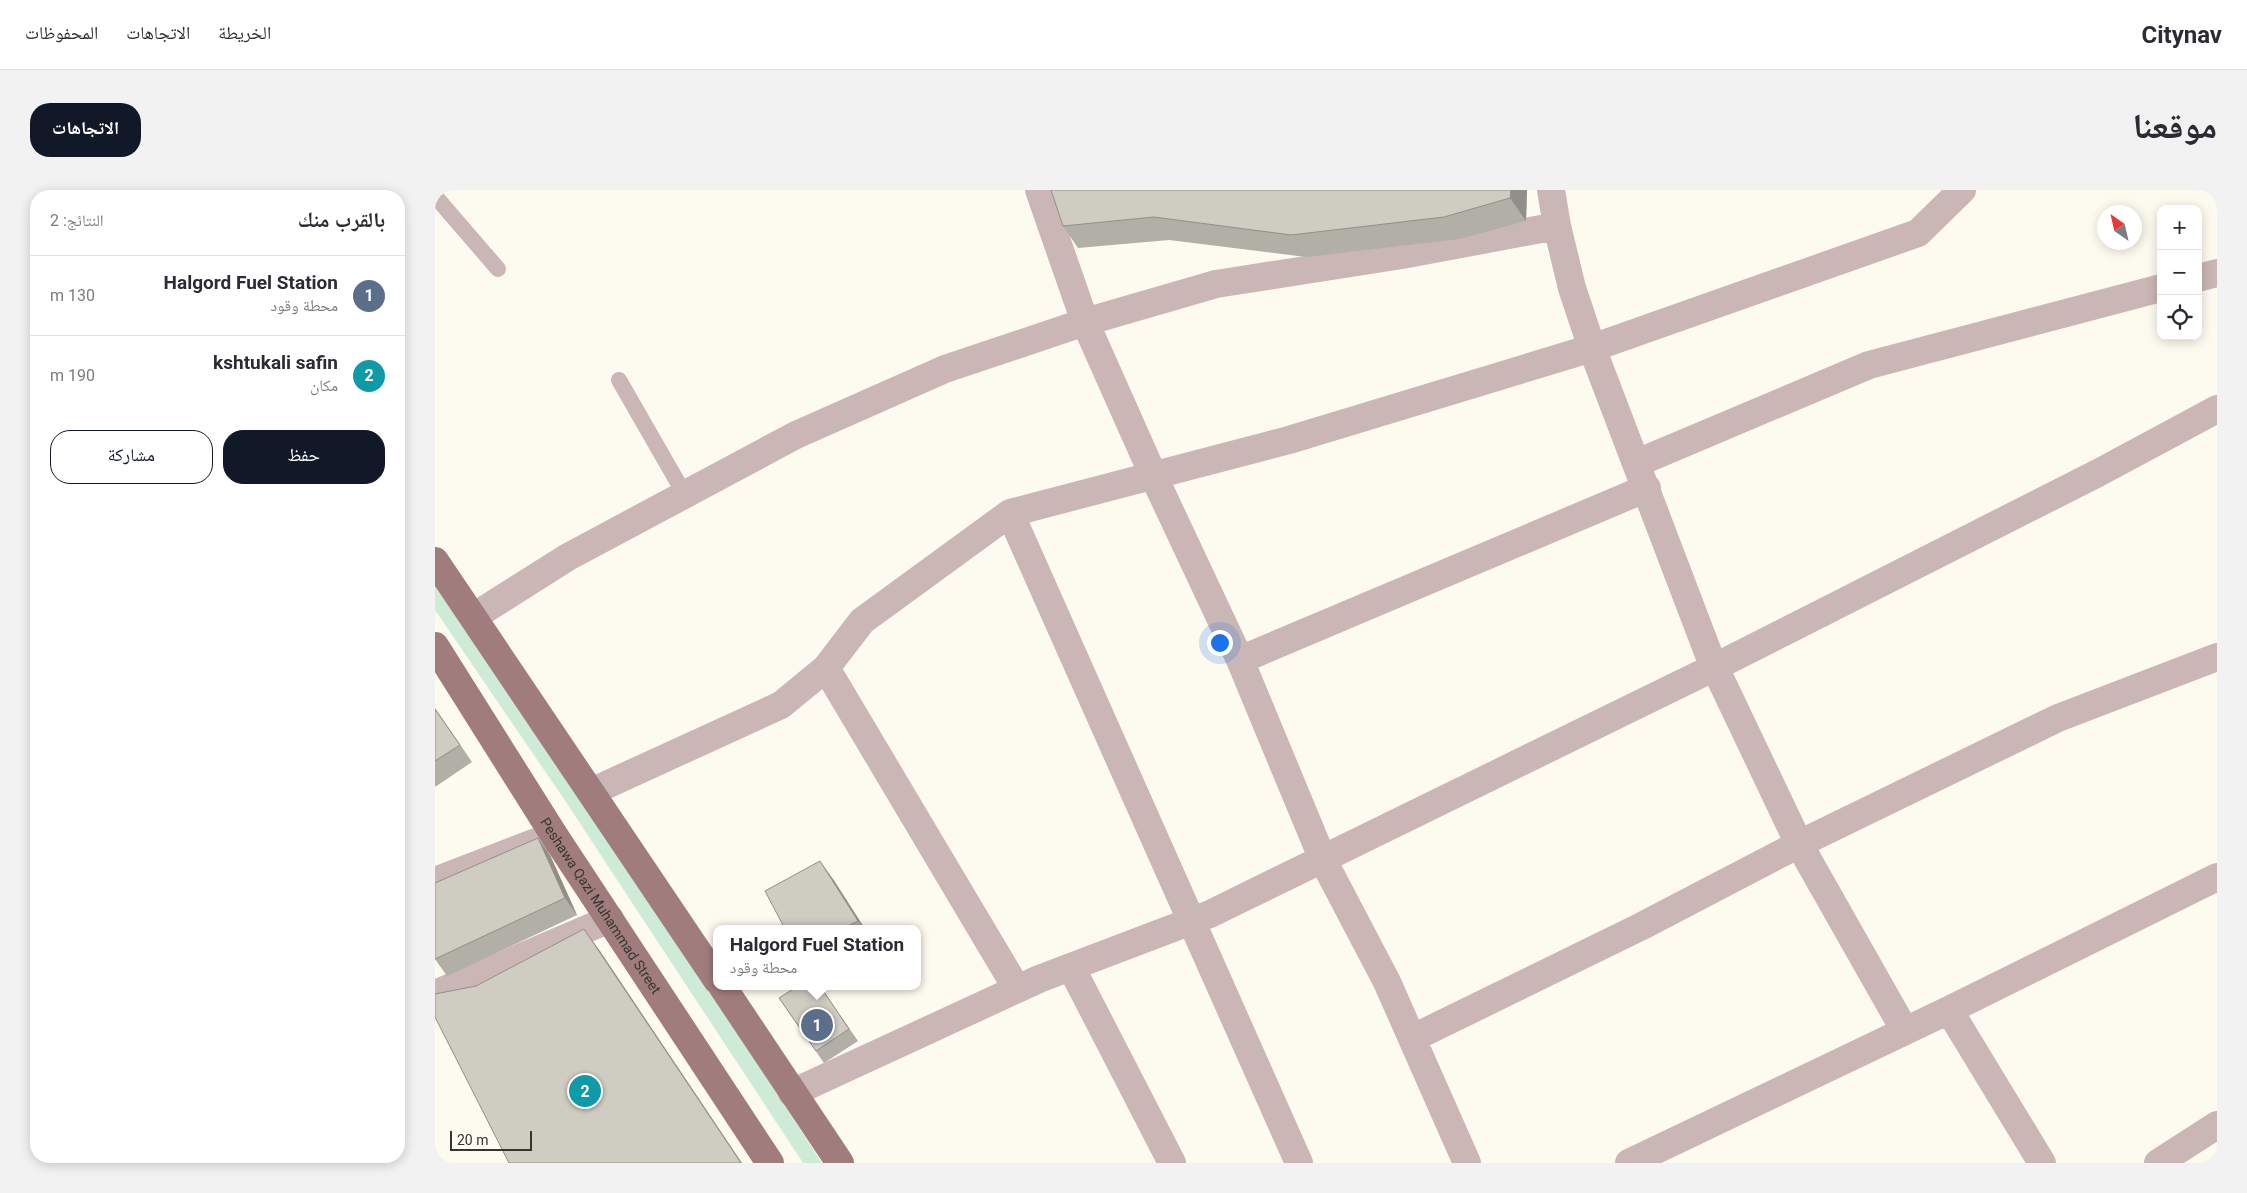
<!DOCTYPE html>
<html lang="ar">
<head>
<meta charset="utf-8">
<style>
  body { margin:0; font-family:Roboto,"Noto Naskh Arabic",sans-serif; background:#f2f2f3; color:#2b2b33; direction:rtl }
  .controls { position:absolute; right:15px; top:15px; display:grid; overflow:hidden; border-radius:10px; box-shadow:0 2px 12px #0003 }
  .controls button { width:45px; height:45px; display:grid; place-items:center; padding:0; border:0; border-bottom:1px solid #e1e1e2; background:#fff; color:#2b2b33; font:25px sans-serif }
  .compass { position:absolute; left:1662px; top:15px; width:45px; height:45px; border-radius:50%; background:#fff; box-shadow:0 2px 12px #0003; rotate:326deg }
  .scale { position:absolute; left:15px; bottom:12px; width:82px; box-sizing:border-box; padding-left:5px; border:2px solid #353430; border-top:0; font-size:14px; line-height:18px; white-space:nowrap; color:#353430; -webkit-text-stroke:4px #fdfaf0; paint-order:stroke }
  .you { position:absolute; left:784px; top:452px; width:18px; height:18px; margin:-12px; border:4px solid #fff; border-radius:50%; background:#1a73e8; box-shadow:0 0 0 8px #1a73e833 }
  .badge { display:grid; place-items:center; width:32px; height:32px; border-radius:50%; background:#111827; color:#fff; font-size:16px; font-weight:700 }
  .pin { position:absolute; translate:-50% -50%; border:2px solid #fff; box-shadow:0 1px 5px #0006 }
  .popup { position:absolute; left:278px; top:735px; width:208px; height:65px; box-sizing:border-box; display:grid; place-content:center; border-radius:10px; background:#fff; filter:drop-shadow(0 1px 4px #0005); font-size:16px; white-space:nowrap; color:#7c7c81 }
  .popup b { font-size:19px; color:#2b2b33 }
  .popup::after { content:''; position:absolute; left:50%; top:100%; margin-left:-10px; border:10px solid transparent; border-top-color:#fff }
  .list { margin:0; padding:0; list-style:none }
  h2 { display:flex; justify-content:space-between; align-items:center; height:65px; margin:0; padding:0 20px; font-size:21px }
  h2 small { font-size:16px; font-weight:400; color:#7c7c81 }
  .list li { display:grid; grid-template-columns:32px 1fr auto; gap:15px; align-items:center; box-sizing:border-box; height:80px; padding:0 20px; border-top:1px solid #e1e1e2 }
  .list b { display:block; font-size:19px; white-space:nowrap }
  .list p { margin:0; font-size:16px; white-space:nowrap; color:#7c7c81 }
  .list em { font-size:16px; font-style:normal; color:#7c7c81 }
  .actions { display:flex; gap:10px; padding:15px 20px }
  .actions a { flex:1; padding:11px 0; border:1px solid #111827; border-radius:20px; text-align:center; font-size:18px; color:#111827 }
  .actions .main { background:#111827; color:#fff }
  .icon { flex:none; width:28px; height:28px; fill:none; stroke:currentColor; stroke-width:2; stroke-linecap:round; stroke-linejoin:round }
  .map { position:relative; flex:none; width:1782px; height:973px; overflow:hidden; direction:ltr; border-radius:20px }
  header { display:flex; align-items:center; gap:30px; box-sizing:border-box; height:70px; padding:0 25px; background:#fff; border-bottom:1px solid #e1e1e2 }
  header strong { font-size:24px }
  nav { display:flex; gap:28px; margin-inline-start:auto; font-size:18px }
  .intro { display:flex; align-items:center; justify-content:space-between; box-sizing:border-box; height:120px; padding:0 30px }
  h1 { margin:0; font-size:35px }
  .button { padding:12px 22px; border-radius:20px; background:#111827; color:#fff; font-size:18px; font-weight:700 }
  main { display:flex; gap:30px; padding:0 30px }
  aside { flex:1; background:#fff; border-radius:20px; box-shadow:0 2px 12px #0003 }
  .map>svg:first-child { display:block }
  .green { fill:#cdebd6 }
  .lines { fill:none; stroke-linecap:round; stroke-linejoin:round }
  .service { stroke:#cab6b5; stroke-width:16 }
  .minor { stroke:#cab6b5; stroke-width:28 }
  .primary { stroke:#a07d7c; stroke-width:28 }
  .wall { fill:#b2afa7 }
  .shaded-wall { fill:#918f88 }
  .building { fill:#cfccc2; stroke:#918f88 }
  .labels { text-anchor:middle; dominant-baseline:central; stroke-width:4.5; stroke-linejoin:round; paint-order:stroke }
  .street-label { font-size:14px; fill:#353430; stroke:#fdfaf0 }
</style>
</head>
<body>
<header>
<strong>Citynav</strong>
<nav><a>الخريطة</a><a>الاتجاهات</a><a>المحفوظات</a></nav>
</header>
<div class="intro"><h1>موقعنا</h1><a class="button">الاتجاهات</a></div>
<main>
<div class="map">
<svg width="1782" height="973" viewBox="0 0 1782 973">
  <rect width="100%" height="100%" fill="#fdfaf0"/>
  <path class="green" d="M 0,391 L 296,833 L 387,973 L 368,973 L 129,609 L 0,420 Z"/>
  <g class="lines">
    <path class="service" d="M 0,6 L 63,79
      M 184,190 L 250,305"/>
    <path class="minor" d="M 604,0 L 650,132 L 719,287 L 805,470 L 888,670 L 952,792 L 1032,973
      M 1116,0 L 1122,36 L 1137,98 L 1157,158 L 1274,465 L 1364,654 L 1470,841
      M 1763,88 L 1782,83
      M 1202,273 L 1434,175 L 1726,98
      M 575,323 L 864,973
      M 38,427 L 133,367 L 361,245 L 510,179 L 650,132 L 781,94 L 967,65 L 1122,36
      M 805,470 L 1212,298
      M 391,478 L 582,799
      M 156,602 L 346,515 L 391,478 L 427,431 L 575,323 L 854,250 L 1157,158 L 1483,43 L 1527,0
      M 0,691 L 119,645
      M 636,777 L 737,973
      M 0,804 L 175,729
      M 1514,820 L 1607,973
      M 978,848 L 1207,736 L 1364,654 L 1623,528 L 1782,467
      M 357,903 L 604,789 L 775,724 L 1280,477 L 1663,283 L 1782,219
      M 1194,973 L 1514,820 L 1782,687
      M 1723,973 L 1782,935"/>
    <g class="primary">
      <path d="M 0,371 L 282,790"/>
      <path id="s1" d="M 0,456 L 119,645 L 335,973"/>
      <path d="M 287,796 L 405,973"/>
    </g>
  </g>
  <path class="wall" d="M 616,0 L 1092,0 L 1091,31 L 1024,49 L 871,67 L 734,50 L 643,58 L 628,36 Z
    M 0,518 L 37,572 L 0,597 Z
    M 103,648 L 115,665 L 142,725 L 12,786 L 0,769 Z
    M 398,689 L 430,739 L 350,739 Z
    M 385,796 L 423,851 L 389,873 L 344,808 Z"/>
  <path class="shaded-wall" d="M 1076,0 L 1092,0 L 1091,31 L 1075,8 Z
    M 103,648 L 115,665 L 142,725 L 130,708 Z
    M 385,671 L 398,689 L 430,739 L 423,731 Z
    M 149,739 L 165,761 L 307,973 L 306,973 Z"/>
  <path class="building" d="M 616,0 L 1076,0 L 1075,8 L 1009,27 L 856,45 L 719,27 L 628,36 Z
    M 0,519 L 25,555 L 0,571 Z
    M 103,648 L 130,708 L 0,769 L 0,693 Z
    M 385,671 L 423,731 L 407,739 L 350,739 L 330,701 Z
    M 149,739 L 306,973 L 74,973 L 0,827 L 0,804 L 41,796 Z
    M 363,796 L 385,796 L 414,839 L 381,861 L 344,808 Z"/>
  <g class="labels">
    <g class="street-label">
      <text stroke="none"><textPath href="#s1" startOffset="308">Peshawa Qazi Muhammad Street</textPath></text>
    </g>
  </g>
</svg>
<div class="controls">
<button>+</button>
<button>−</button>
<button><svg class="icon" aria-label="locate" viewBox="0 0 24 24"><circle cx="12" cy="12" r="6"/><path d="M12 2v4M12 18v4M2 12h4M18 12h4"/></svg></button>
</div>
<svg class="compass" viewBox="-18 -18 36 36"><path d="M0-13l5 13h-10z" fill="#e53935"/><path d="M0 13l5-13h-10z" fill="#7c7c81"/></svg>
<div class="scale">20 m</div>
<div class="you"></div>
<div class="pin badge" style="left:382px;top:835px;background:#5c6f8a">1</div>
<div class="popup"><b>Halgord Fuel Station</b>محطة وقود</div>
<div class="pin badge" style="left:150px;top:901px;background:#0f9aa8">2</div>
</div>
<aside>
<h2>بالقرب منك<small>النتائج: 2</small></h2>
<ul class="list">
<li><span class="badge" style="background:#5c6f8a">1</span><div><b>Halgord Fuel Station</b><p>محطة وقود</p></div><em>130 m</em></li>
<li><span class="badge" style="background:#0f9aa8">2</span><div><b>kshtukali safin</b><p>مكان</p></div><em>190 m</em></li>
</ul>
<div class="actions"><a class="main">حفظ</a><a>مشاركة</a></div>
</aside>
</main>
</body>
</html>
